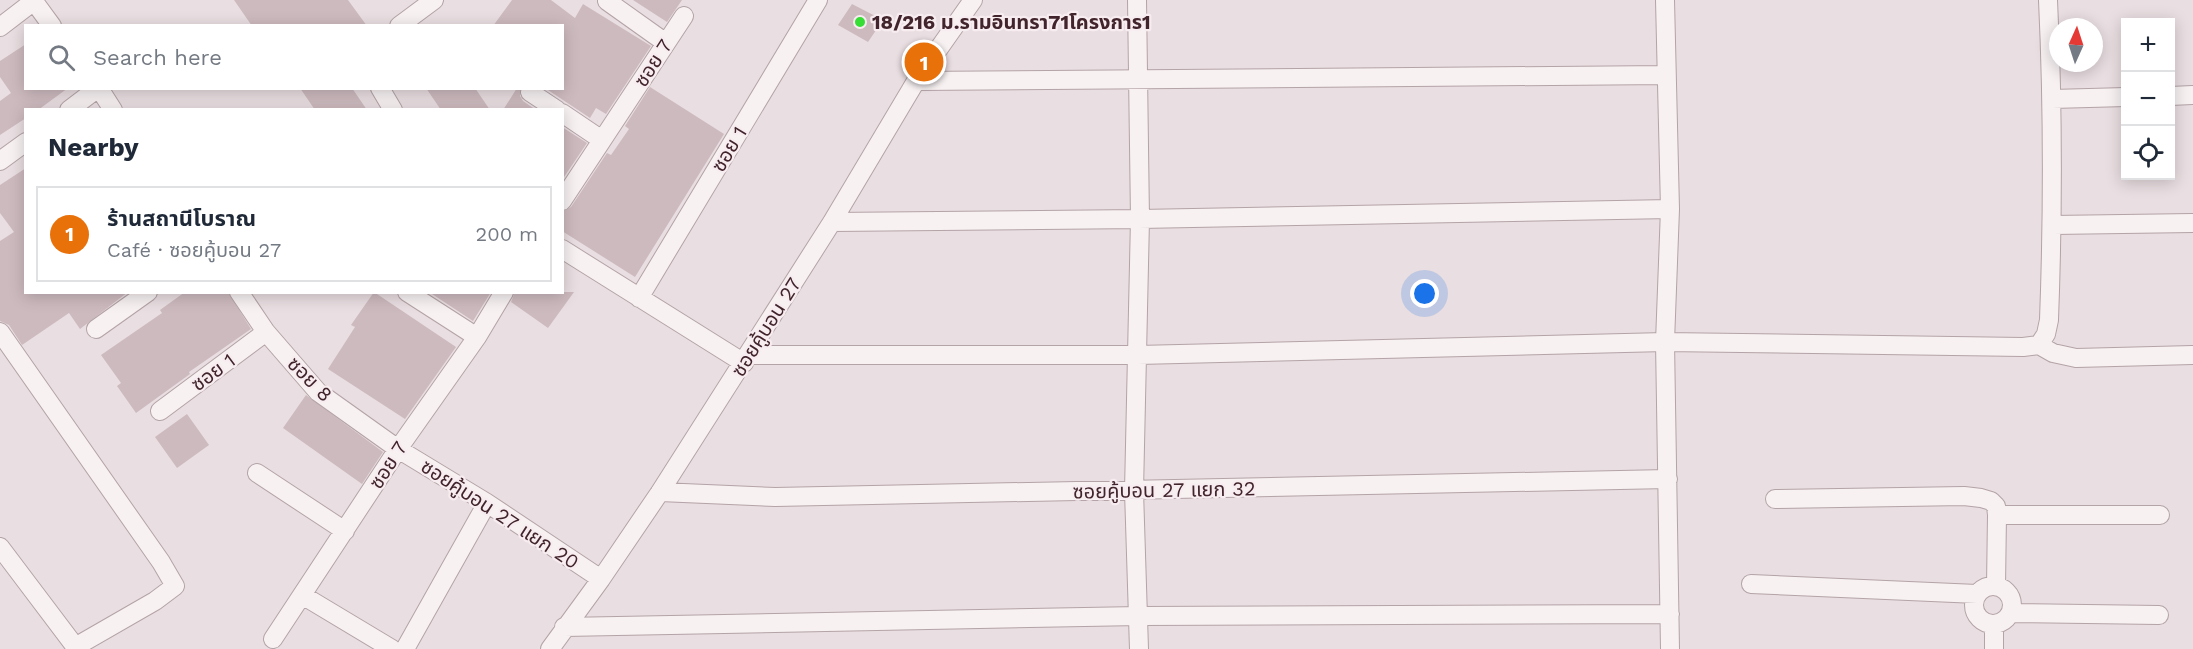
<!DOCTYPE html>
<html lang="en">
<head>
<meta charset="utf-8">
<style>
  body { margin:0; font-family:"Work Sans","Noto Sans Thai",sans-serif; background:#f6f6f7; color:#1f2937 }
  .controls { position:absolute; right:18px; top:18px; display:grid; overflow:hidden; border-radius:0px; box-shadow:0 3px 15px #0003 }
  .controls button { width:54px; height:54px; display:grid; place-items:center; padding:0; border:0; border-bottom:2px solid #e0e1e3; background:#fff; color:#1f2937; font:30px sans-serif }
  .compass { position:absolute; left:2049px; top:18px; width:54px; height:54px; border-radius:50%; background:#fff; box-shadow:0 3px 15px #0003; rotate:3deg }
  .you { position:absolute; left:1425px; top:294px; width:21px; height:21px; margin:-15px; border:4px solid #fff; border-radius:50%; background:#1a73e8; box-shadow:0 0 0 9px #1a73e833 }
  .badge { display:grid; place-items:center; width:39px; height:39px; border-radius:50%; background:#db2777; color:#fff; font-size:20px; font-weight:700 }
  .pin { position:absolute; translate:-50% -50%; border:3px solid #fff; box-shadow:0 2px 6px #0006 }
  .list { margin:0; padding:0; list-style:none }
  h2 { display:flex; justify-content:space-between; align-items:center; height:78px; margin:0; padding:0 24px; font-size:26px }
  h2 small { font-size:20px; font-weight:400; color:#747a83 }
  .list li { display:grid; grid-template-columns:39px 1fr auto; gap:18px; align-items:center; box-sizing:border-box; height:96px; margin:0 12px 12px; padding:0 12px; border:2px solid #e0e1e3; border-radius:0px }
  .list b { display:block; font-size:22px; white-space:nowrap }
  .list p { margin:0; font-size:20px; white-space:nowrap; color:#747a83 }
  .list em { font-size:20px; font-style:normal; color:#747a83 }
  .icon { flex:none; width:33px; height:33px; fill:none; stroke:currentColor; stroke-width:2; stroke-linecap:round; stroke-linejoin:round }
  .map { position:relative; flex:none; width:2193px; height:649px; overflow:hidden }
  .search { position:absolute; background:#fff; box-shadow:0 3px 15px #0003; left:24px; top:24px; width:540px; height:66px; display:flex; align-items:center; gap:15px; box-sizing:border-box; padding:0 21px; border-radius:0px; color:#747a83; font-size:22px }
  .panel { position:absolute; background:#fff; box-shadow:0 3px 15px #0003; left:24px; top:108px; width:540px; height:186px; border-radius:0px }
  .map>svg:first-child { display:block }
  .building { fill:#cdbabf }
  .lines { fill:none; stroke-linecap:round; stroke-linejoin:round }
  .minor-casing { stroke:#b4a3a7; stroke-width:20 }
  .minor { stroke:#f7f1f2; stroke-width:18 }
  .poi-dot { fill:#36dd34; stroke:#f7edf0; stroke-width:2 }
  .labels { text-anchor:middle; dominant-baseline:central; stroke-width:4.5; stroke-linejoin:round; paint-order:stroke }
  .poi-label { font-size:20px; font-weight:bold; fill:#42252c; stroke:#f7edf0; text-anchor:start }
  .street-label { font-size:20px; fill:#42252c; stroke:#f7edf0 }
</style>
</head>
<body>
<div class="map">
<svg width="2193" height="649" viewBox="0 0 2193 649">
  <rect width="100%" height="100%" fill="#e9dee1"/>
  <path class="building" d="M 234,0 L 348,0 L 367,26 L 252,26 Z
    M 512,0 L 551,0 L 575,18 L 583,4 L 651,46 L 606,114 L 596,108 L 590,118 L 545,88 L 562,88 L 562,26 L 493,26 Z
    M 633,0 L 682,0 L 667,22 Z
    M 852,4 L 883,20 L 868,42 L 838,25 Z
    M 26,44 L 26,88 L 68,88 L 38,110 L 26,110 L 26,118 L 0,135 L 0,101 L 11,93 L 0,77 L 0,61 Z
    M 650,87 L 724,134 L 635,277 L 562,231 L 562,212 L 571,207 L 607,153 L 611,155 L 629,129 L 625,126 Z
    M 300,88 L 352,88 L 367,110 L 315,110 Z
    M 426,88 L 475,88 L 490,110 L 441,110 Z
    M 517,88 L 520,88 L 520,96 L 523,101 L 536,110 L 503,110 Z
    M 562,127 L 587,143 L 562,180 Z
    M 26,168 L 26,292 L 128,292 L 80,329 L 69,313 L 22,345 L 9,325 L 0,321 L 0,241 L 14,232 L 0,213 L 0,185 Z
    M 185,292 L 228,292 L 251,329 L 189,372 L 190,374 L 136,413 L 117,386 L 121,383 L 101,355 L 162,313 L 160,310 Z
    M 374,292 L 456,347 L 405,419 L 328,369 L 355,327 L 351,325 Z
    M 429,292 L 491,292 L 473,321 Z
    M 515,292 L 574,292 L 548,328 L 511,302 Z
    M 306,395 L 383,452 L 362,484 L 283,428 Z
    M 187,414 L 209,445 L 177,468 L 155,437 Z"/>
  <g class="lines">
    <defs>
      <path id="minor" d="M 33,0 L 52,26
        M 1137,0 L 1140,219 L 1134,491 L 1139,649
        M 1665,0 L 1670,209 L 1665,342 L 1670,649
        M 607,1 L 666,43
        M 399,26 L 434,0
        M 0,27 L 34,1
        M 916,81 L 1666,75
        M 99,88 L 113,110
        M 380,88 L 393,110
        M 530,92 L 557,110
        M 2170,96 L 2193,95
        M 2052,99 L 2126,97
        M 69,110 L 98,88
        M 562,113 L 602,140
        M 0,161 L 26,142
        M 562,201 L 684,16
        M 832,222 L 1140,219 L 1670,209
        M 2053,225 L 2193,223
        M 562,249 L 744,363
        M 239,292 L 266,332 L 318,392 L 398,449 L 487,503 L 601,579
        M 407,292 L 477,337
        M 639,298 L 818,0
        M 96,329 L 148,292
        M 0,332 L 161,562 L 175,586 L 155,601 L 75,647
        M 2039,345 L 2046,334 L 2049,320 C 2053,213 2053,107 2048,0
        M 748,355 L 1138,355 L 1665,342 L 2023,347 L 2039,345 L 2053,353 L 2076,358 L 2193,355
        M 160,411 L 266,332
        M 257,473 L 345,531
        M 660,492 L 775,497 L 1668,479
        M 1775,499 L 1964,496 L 1981,498 L 1991,501 L 1996,506 L 1997,515 L 1996,586
        M 1997,515 L 2160,515
        M 0,547 L 77,649
        M 1751,584 L 1977,594
        M1974 605a19 19 0 1 1 38 0a19 19 0 1 1-38 0Z
        M 302,595 L 392,649
        M 2011,613 L 2159,615
        M 564,627 L 1139,616 L 1670,614
        M 273,639 L 398,449 L 477,337 L 504,292
        M 405,649 L 487,503
        M 550,649 L 601,579 L 660,492 L 832,222 L 916,81 L 973,0
        M 1994,649 L 1994,625"/>
    </defs>
    <use href="#minor" class="minor-casing"/>
    <use href="#minor" class="minor"/>
  </g>
  <circle class="poi-dot" cx="860" cy="22" r="6"/>
  <g class="labels">
    <g class="poi-label">
      <text x="872" y="22">18/216 ม.รามอินทรา71โครงการ1</text>
    </g>
    <g class="street-label">
      <text transform="translate(653 63) rotate(-57)">ซอย 7</text>
      <text transform="translate(729 149) rotate(-59)">ซอย 1</text>
      <text transform="translate(766 327) rotate(-58)">ซอยคู้บอน 27</text>
      <text transform="translate(213 372) rotate(-36)">ซอย 1</text>
      <text transform="translate(310 379) rotate(45)">ซอย 8</text>
      <text transform="translate(388 465) rotate(-57)">ซอย 7</text>
      <text transform="translate(1164 490) rotate(-1)">ซอยคู้บอน 27 แยก 32</text>
      <text transform="translate(500 514) rotate(33)">ซอยคู้บอน 27 แยก 20</text>
    </g>
  </g>
</svg>
<div class="controls">
<button>+</button>
<button>−</button>
<button><svg class="icon" aria-label="locate" viewBox="0 0 24 24"><circle cx="12" cy="12" r="6"/><path d="M12 2v4M12 18v4M2 12h4M18 12h4"/></svg></button>
</div>
<svg class="compass" viewBox="-18 -18 36 36"><path d="M0-13l5 13h-10z" fill="#e53935"/><path d="M0 13l5-13h-10z" fill="#747a83"/></svg>
<div class="you"></div>
<div class="pin badge" style="left:924px;top:62px;background:#e8710a">1</div>
<div class="search"><svg class="icon" aria-label="search" viewBox="0 0 24 24"><circle cx="10" cy="10" r="6"/><path d="M15 15l6 6"/></svg>Search here</div>
<section class="panel">
<h2>Nearby<small></small></h2>
<ul class="list">
<li><span class="badge" style="background:#e8710a">1</span><div><b>ร้านสถานีโบราณ</b><p>Café · ซอยคู้บอน 27</p></div><em>200 m</em></li>
</ul>
</section>
</div>
</body>
</html>
